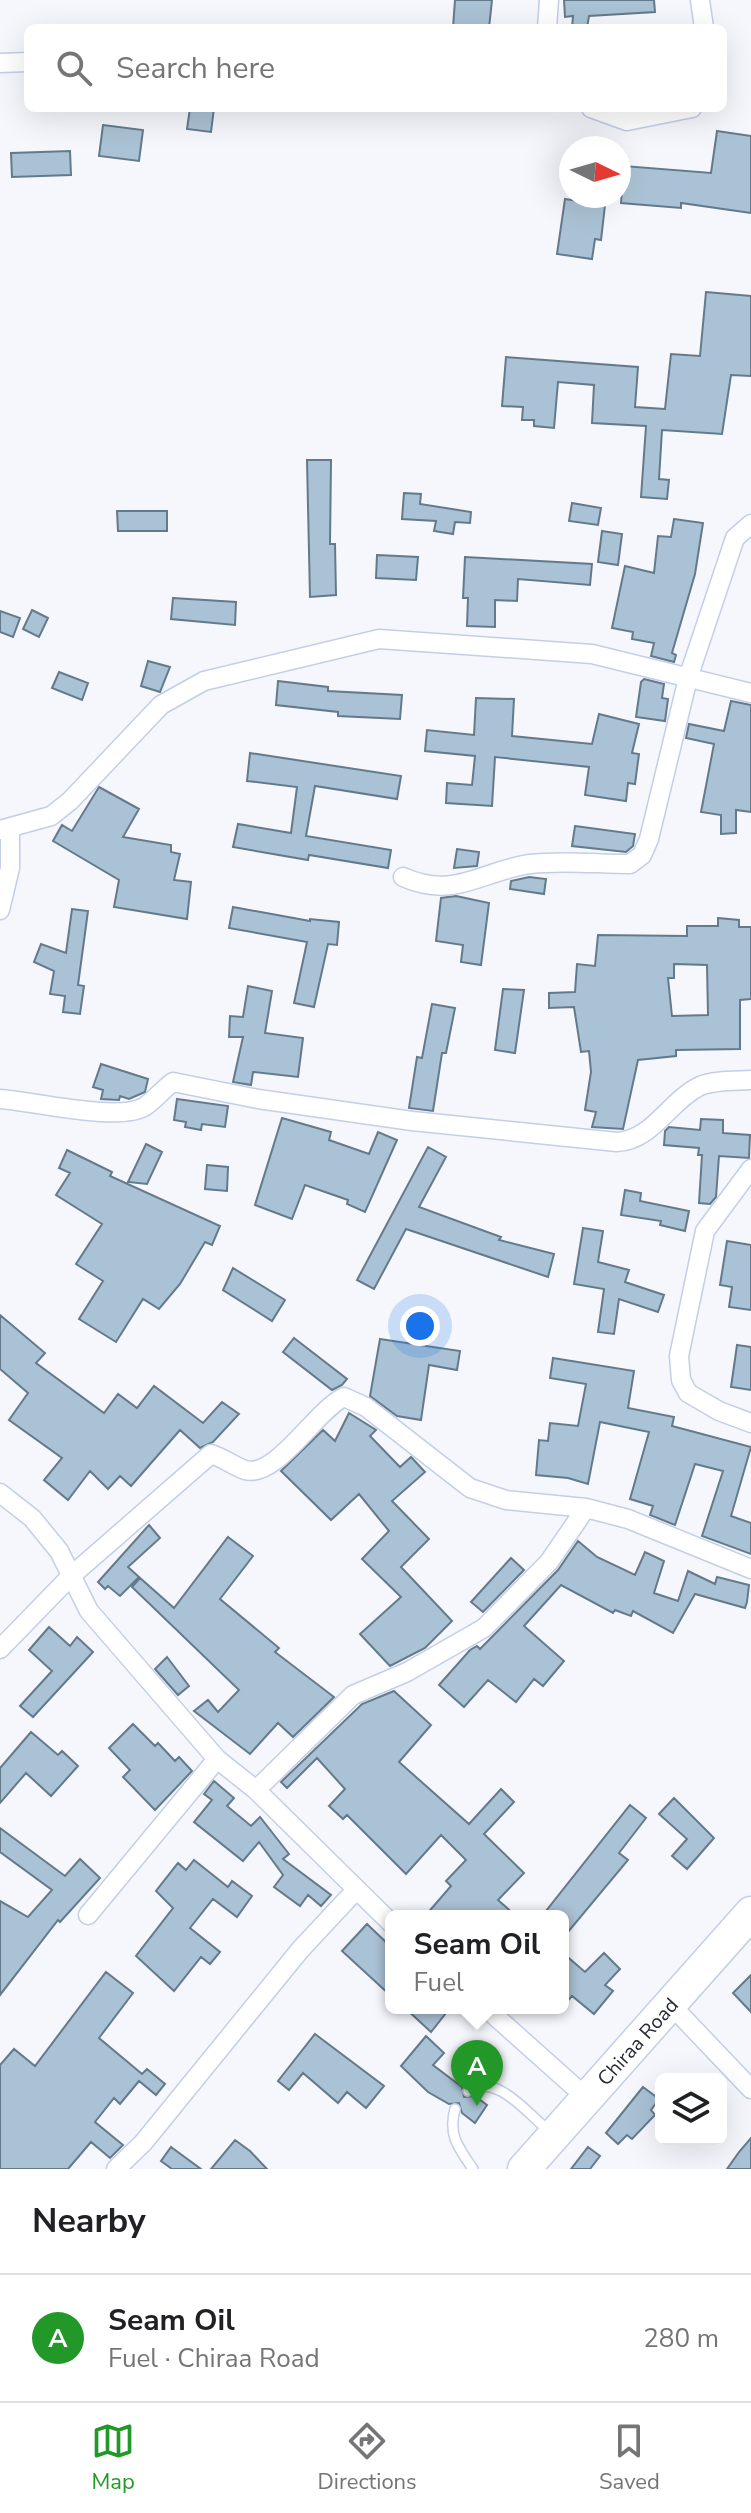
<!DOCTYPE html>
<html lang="en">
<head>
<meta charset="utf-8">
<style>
  body { margin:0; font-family:"Nunito Sans",sans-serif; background:#f2f2f2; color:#202124 }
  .controls { position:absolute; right:24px; bottom:24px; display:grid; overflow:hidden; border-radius:12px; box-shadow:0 8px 32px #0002 }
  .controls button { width:72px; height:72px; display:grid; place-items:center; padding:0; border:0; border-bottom:2px solid #e0e0e0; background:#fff; color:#202124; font:40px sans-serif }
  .compass { position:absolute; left:559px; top:136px; width:72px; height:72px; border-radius:50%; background:#fff; box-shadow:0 8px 32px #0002; rotate:95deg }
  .you { position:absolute; left:420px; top:1326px; width:28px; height:28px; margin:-20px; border:6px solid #fff; border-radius:50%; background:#1a73e8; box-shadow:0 0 0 12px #1a73e833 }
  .badge { display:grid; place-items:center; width:52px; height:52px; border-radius:50%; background:#219828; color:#fff; font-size:26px; font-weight:700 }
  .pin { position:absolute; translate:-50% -66px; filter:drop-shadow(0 2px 4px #0008) }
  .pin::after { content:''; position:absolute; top:42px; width:28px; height:24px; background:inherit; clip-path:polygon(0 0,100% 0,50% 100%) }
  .popup { position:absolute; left:385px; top:1910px; width:184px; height:104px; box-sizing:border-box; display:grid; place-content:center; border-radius:12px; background:#fff; filter:drop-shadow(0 2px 6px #0005); font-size:26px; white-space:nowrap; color:#757577 }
  .popup b { font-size:30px; color:#202124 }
  .popup::after { content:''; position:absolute; left:50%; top:100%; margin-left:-16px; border:16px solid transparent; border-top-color:#fff }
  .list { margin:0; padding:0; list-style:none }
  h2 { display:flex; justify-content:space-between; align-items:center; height:104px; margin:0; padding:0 32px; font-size:34px }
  h2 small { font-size:26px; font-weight:400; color:#757577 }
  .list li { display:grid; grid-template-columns:52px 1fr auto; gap:24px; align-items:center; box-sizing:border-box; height:128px; padding:0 32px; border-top:2px solid #e0e0e0 }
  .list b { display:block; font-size:30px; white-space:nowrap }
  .list p { margin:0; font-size:26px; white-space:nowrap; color:#757577 }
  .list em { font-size:26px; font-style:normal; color:#757577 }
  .icon { flex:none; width:44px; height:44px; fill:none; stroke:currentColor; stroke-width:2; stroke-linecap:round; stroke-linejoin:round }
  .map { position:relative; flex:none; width:751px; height:2169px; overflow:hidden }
  .search { position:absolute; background:#fff; box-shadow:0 8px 32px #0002; left:24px; right:24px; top:24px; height:88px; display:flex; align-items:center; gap:20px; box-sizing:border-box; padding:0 28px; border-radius:12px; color:#757577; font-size:30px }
  .sheet { height:232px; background:#fff }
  nav { display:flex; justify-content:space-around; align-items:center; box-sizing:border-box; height:112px; border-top:2px solid #e0e0e0; background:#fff; font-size:22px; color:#757577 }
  nav a { display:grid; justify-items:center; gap:4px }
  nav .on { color:#219828 }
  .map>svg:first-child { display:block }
  .building { fill:#aac2d5; stroke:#647a8b; stroke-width:2; fill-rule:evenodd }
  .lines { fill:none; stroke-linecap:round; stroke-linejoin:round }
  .lane-casing { stroke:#c3cee7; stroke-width:12 }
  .street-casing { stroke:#c3cee7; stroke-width:21 }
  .highway-casing { stroke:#c3cee7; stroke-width:35 }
  .lane { stroke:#fff; stroke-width:9 }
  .street { stroke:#fff; stroke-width:18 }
  .highway { stroke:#fff; stroke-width:32 }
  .labels { text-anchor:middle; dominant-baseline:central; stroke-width:6; stroke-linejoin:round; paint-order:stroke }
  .street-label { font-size:20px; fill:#262a34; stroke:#fff }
</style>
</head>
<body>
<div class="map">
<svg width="751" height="2169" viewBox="0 0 751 2169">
  <rect width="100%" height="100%" fill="#f5f7fc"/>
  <path class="building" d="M 455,0 L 492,0 L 489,28 L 453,28 Z
    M 564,0 L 654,0 L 655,12 L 589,16 L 587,28 L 572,28 L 573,16 L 565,17 Z
    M 190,108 L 214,108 L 211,132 L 187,129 Z
    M 103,125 L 143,130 L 139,161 L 99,156 Z
    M 717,131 L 751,136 L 751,213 L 681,203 L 681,208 L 621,203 L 624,166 L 711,173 Z
    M 70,151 L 71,175 L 12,177 L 11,153 Z
    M 565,199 L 605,205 L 601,240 L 595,239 L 592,259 L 557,254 Z
    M 706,292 L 751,296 L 751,376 L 731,375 L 722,434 L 662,430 L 659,479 L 669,480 L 667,499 L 641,497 L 646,426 L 592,423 L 594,385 L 558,382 L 554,428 L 534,426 L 534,420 L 522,420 L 523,407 L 502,406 L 506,357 L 638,367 L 635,407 L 665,409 L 671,354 L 700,356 Z
    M 307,460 L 331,460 L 330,544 L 335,544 L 336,595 L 310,597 Z
    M 404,493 L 421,494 L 420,504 L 471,512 L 470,523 L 455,522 L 453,534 L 434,531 L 436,521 L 402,519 Z
    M 572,503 L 601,508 L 598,525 L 569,521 Z
    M 117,511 L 167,511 L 167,531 L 118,531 Z
    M 674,519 L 703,523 L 695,574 L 672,653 L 676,655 L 674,662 L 651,656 L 654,643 L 632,639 L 633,632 L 612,628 L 625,566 L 654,573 L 658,536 L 671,537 Z
    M 602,531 L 622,534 L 618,565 L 598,562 Z
    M 377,555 L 418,557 L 416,580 L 376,578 Z
    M 465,557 L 592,564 L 590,585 L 518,579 L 517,601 L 495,600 L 495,627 L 467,626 L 468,598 L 463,598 Z
    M 173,598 L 236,602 L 235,625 L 171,619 Z
    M 32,610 L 48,618 L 39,637 L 23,629 Z
    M 0,611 L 20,618 L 13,637 L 0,632 Z
    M 148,661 L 170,667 L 160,692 L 141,686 Z
    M 59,672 L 88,683 L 82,700 L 52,688 Z
    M 644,679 L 664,684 L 662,698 L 668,699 L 665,721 L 636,717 L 641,682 Z
    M 278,681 L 328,687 L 328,691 L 402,695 L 400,719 L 338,716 L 338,712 L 276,705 Z
    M 476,698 L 514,699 L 512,736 L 592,744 L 599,714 L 639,724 L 632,753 L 639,754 L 635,784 L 628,783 L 626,801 L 585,795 L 589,767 L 495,757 L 492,806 L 446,803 L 447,783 L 472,785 L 475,756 L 425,751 L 427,730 L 474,735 Z
    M 731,701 L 751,705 L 751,812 L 736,810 L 736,833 L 721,834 L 721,815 L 701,812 L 714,744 L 686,738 L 689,724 L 724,731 Z
    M 250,753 L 401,776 L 397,799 L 315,786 L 306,836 L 391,850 L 388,868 L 309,855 L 308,860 L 233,847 L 238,824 L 291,833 L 297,787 L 247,781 Z
    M 99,787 L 139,809 L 123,837 L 171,845 L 171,852 L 180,854 L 174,880 L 191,882 L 187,919 L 114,907 L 119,880 L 53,841 L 62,825 L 72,831 Z
    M 575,826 L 635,834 L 633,846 L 626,852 L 572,846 Z
    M 457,849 L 479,852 L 477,866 L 454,868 Z
    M 529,877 L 546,879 L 544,894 L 510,889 L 511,881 Z
    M 456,896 L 489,903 L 481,965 L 461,962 L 463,945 L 436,941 L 441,898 Z
    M 233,907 L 310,921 L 310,919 L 339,922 L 337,945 L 328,944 L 314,1007 L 294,1003 L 307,942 L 229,928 Z
    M 72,909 L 88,911 L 78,985 L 84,986 L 80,1014 L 63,1012 L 65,996 L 50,994 L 54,971 L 34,962 L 41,944 L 66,953 Z
    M 718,918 L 739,920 L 739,927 L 751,927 L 751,999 L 740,1000 L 740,1049 L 676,1050 L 676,1056 L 638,1060 L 623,1129 L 592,1127 L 596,1112 L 585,1110 L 591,1072 L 589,1051 L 581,1052 L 574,1007 L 549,1008 L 549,993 L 575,992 L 577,964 L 595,966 L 598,935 L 687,936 L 687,926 L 718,926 ZM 674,964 L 707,965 L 708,1015 L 672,1016 L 668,978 L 674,978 Z
    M 248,986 L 272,991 L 265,1033 L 303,1038 L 298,1077 L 253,1072 L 251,1085 L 233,1082 L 243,1037 L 229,1037 L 230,1016 L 243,1017 Z
    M 503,989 L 524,990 L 515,1053 L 495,1050 Z
    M 432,1004 L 455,1008 L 446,1053 L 442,1053 L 433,1111 L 409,1108 L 417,1057 L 422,1058 Z
    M 101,1064 L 148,1079 L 145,1092 L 129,1099 L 120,1096 L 119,1100 L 101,1099 L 103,1090 L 93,1087 Z
    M 177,1099 L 228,1106 L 225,1127 L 202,1124 L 201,1130 L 185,1127 L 186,1122 L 174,1120 Z
    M 282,1118 L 331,1132 L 329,1140 L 369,1154 L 378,1132 L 397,1140 L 365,1212 L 347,1204 L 348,1200 L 305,1185 L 292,1219 L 255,1205 Z
    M 701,1119 L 723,1120 L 723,1133 L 750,1135 L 749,1158 L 719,1156 L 716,1197 L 710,1204 L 699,1203 L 702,1155 L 698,1155 L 699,1148 L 664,1145 L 665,1131 L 669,1127 L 700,1130 Z
    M 146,1144 L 162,1152 L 147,1184 L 128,1182 Z
    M 428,1147 L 446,1157 L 419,1207 L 501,1237 L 499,1240 L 554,1254 L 548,1277 L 406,1229 L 374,1289 L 357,1280 Z
    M 67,1150 L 112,1172 L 110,1176 L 220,1226 L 212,1245 L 205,1242 L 180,1284 L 159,1309 L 143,1299 L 116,1342 L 79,1319 L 103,1281 L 76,1264 L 102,1224 L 56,1195 L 70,1173 L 59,1168 Z
    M 207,1165 L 228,1167 L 227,1191 L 205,1189 Z
    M 625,1190 L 641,1193 L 640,1201 L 689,1211 L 685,1231 L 660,1225 L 661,1221 L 621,1215 Z
    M 583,1228 L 603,1231 L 598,1262 L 629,1270 L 625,1282 L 664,1295 L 658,1312 L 619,1299 L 614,1334 L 598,1332 L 604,1289 L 574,1284 Z
    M 727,1241 L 751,1245 L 751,1310 L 729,1307 L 732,1287 L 720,1285 Z
    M 233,1268 L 285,1300 L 272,1321 L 223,1290 Z
    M 0,1315 L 45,1353 L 36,1363 L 104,1413 L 118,1394 L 137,1408 L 154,1386 L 203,1423 L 222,1402 L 239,1414 L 213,1442 L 200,1448 L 180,1430 L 131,1486 L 120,1476 L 108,1489 L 90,1471 L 68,1500 L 44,1480 L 62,1458 L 9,1420 L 28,1393 L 0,1369 Z
    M 294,1338 L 347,1379 L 342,1385 L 332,1390 L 283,1352 Z
    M 380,1339 L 460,1351 L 457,1370 L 429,1365 L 421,1420 L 397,1416 L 370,1396 Z
    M 737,1345 L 751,1347 L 751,1390 L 731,1387 Z
    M 553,1358 L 634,1371 L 628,1408 L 674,1417 L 672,1426 L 751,1447 L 731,1516 L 751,1523 L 751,1554 L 702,1536 L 723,1471 L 695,1464 L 675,1525 L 650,1515 L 653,1506 L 630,1499 L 649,1432 L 600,1422 L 588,1484 L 568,1478 L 536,1475 L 539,1440 L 548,1441 L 550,1423 L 578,1426 L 586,1384 L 550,1378 Z
    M 349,1413 L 376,1430 L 370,1436 L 400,1467 L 411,1457 L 425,1472 L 392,1501 L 429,1539 L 401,1567 L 452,1621 L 425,1648 L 390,1666 L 360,1634 L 401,1597 L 362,1559 L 389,1531 L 359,1494 L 331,1520 L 281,1471 L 323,1430 L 335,1441 Z
    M 149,1525 L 160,1538 L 128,1567 L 139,1577 L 120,1596 L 108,1586 L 105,1589 L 98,1582 Z
    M 228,1537 L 253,1556 L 220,1599 L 279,1648 L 275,1652 L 334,1697 L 293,1737 L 278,1723 L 250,1754 L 194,1711 L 208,1700 L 218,1712 L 239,1690 L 132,1587 L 140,1578 L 174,1608 Z
    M 578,1541 L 597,1557 L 635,1575 L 645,1552 L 664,1561 L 654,1593 L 678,1601 L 688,1571 L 715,1584 L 717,1577 L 749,1585 L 747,1602 L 745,1608 L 695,1594 L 673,1633 L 633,1611 L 631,1616 L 615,1610 L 613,1613 L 561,1585 L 524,1626 L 564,1661 L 543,1686 L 534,1679 L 516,1702 L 488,1680 L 464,1707 L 439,1685 L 470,1650 L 477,1646 L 480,1649 L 558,1570 Z
    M 511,1558 L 524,1570 L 483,1612 L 471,1602 Z
    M 49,1627 L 70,1646 L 77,1637 L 93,1652 L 33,1717 L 20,1706 L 52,1671 L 29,1650 Z
    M 167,1657 L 189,1686 L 178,1695 L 155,1669 Z
    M 394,1691 L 431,1725 L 399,1762 L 469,1824 L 501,1789 L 514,1802 L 484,1834 L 524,1873 L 498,1900 L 516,1916 L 425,1916 L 451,1886 L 446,1881 L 466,1860 L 441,1835 L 406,1874 L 347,1815 L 343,1819 L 329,1806 L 345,1789 L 317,1758 L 287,1788 L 281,1782 L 362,1704 Z
    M 133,1724 L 155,1746 L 158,1743 L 175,1761 L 179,1757 L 192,1771 L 155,1810 L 123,1777 L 130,1770 L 109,1748 Z
    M 31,1732 L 58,1755 L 62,1751 L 78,1766 L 51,1796 L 26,1773 L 0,1803 L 0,1768 Z
    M 214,1781 L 234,1798 L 227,1806 L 251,1826 L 260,1817 L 289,1854 L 283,1859 L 331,1895 L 321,1906 L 308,1895 L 300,1906 L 274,1887 L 283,1875 L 259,1842 L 243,1861 L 194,1822 L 212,1800 L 204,1794 Z
    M 674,1798 L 714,1838 L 687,1869 L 672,1856 L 687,1839 L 659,1814 Z
    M 630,1805 L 646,1818 L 619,1853 L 628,1860 L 563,1938 L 563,1916 L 542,1916 Z
    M 0,1828 L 65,1876 L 80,1859 L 100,1878 L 60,1922 L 58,1920 L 0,1995 L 0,1901 L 28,1917 L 52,1890 L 0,1852 Z
    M 194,1860 L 228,1887 L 232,1881 L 252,1896 L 237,1917 L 213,1899 L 190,1928 L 220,1952 L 210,1964 L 201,1957 L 174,1991 L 136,1956 L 173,1908 L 156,1891 L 178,1863 L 186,1870 Z
    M 367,1924 L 391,1947 L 391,1996 L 342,1951 Z
    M 563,1953 L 585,1972 L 604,1953 L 620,1969 L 605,1985 L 613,1991 L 594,2014 L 572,1996 L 563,2006 Z
    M 106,1972 L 133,1993 L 99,2038 L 142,2074 L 147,2069 L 165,2084 L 156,2095 L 139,2081 L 120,2104 L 114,2098 L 95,2122 L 123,2145 L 110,2158 L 91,2142 L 68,2169 L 0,2169 L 0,2065 L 14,2049 L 35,2066 Z
    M 751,1975 L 751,2012 L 733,1993 Z
    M 405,2008 L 450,2008 L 431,2032 Z
    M 315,2034 L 384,2086 L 366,2108 L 347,2092 L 338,2103 L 303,2073 L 289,2090 L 278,2081 Z
    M 426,2036 L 444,2053 L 433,2065 L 462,2087 L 464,2097 L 475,2096 L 487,2105 L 475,2123 L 462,2113 L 459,2103 L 449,2104 L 428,2092 L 401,2066 Z
    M 643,2087 L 659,2099 L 651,2110 L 655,2115 L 632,2139 L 627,2135 L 618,2144 L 606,2133 Z
    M 751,2138 L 751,2169 L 727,2169 L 739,2152 Z
    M 235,2140 L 250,2151 L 267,2169 L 211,2169 Z
    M 171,2147 L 201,2169 L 172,2169 L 161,2161 Z
    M 588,2147 L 600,2156 L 590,2169 L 571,2169 Z"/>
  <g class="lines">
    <defs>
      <path id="lane" d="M 468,2091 C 496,2072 527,2113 549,2131
        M 455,2109 C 448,2135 458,2147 473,2169"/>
      <path id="street" d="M 700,0 L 704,28
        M 547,28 L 549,0
        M 0,63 L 28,62
        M 591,108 L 627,121 L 692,108
        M 0,830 L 51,816 L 70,801 L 161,705 L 204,681 L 379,639 L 592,654 L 751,693
        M 403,877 C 455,900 481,871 530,864 C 562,860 598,864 630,864 L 642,855 L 649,839 L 688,678 L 735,538 L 751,524
        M 0,910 L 10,868 L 10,830
        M 0,1099 C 31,1101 118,1122 144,1107 C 154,1101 163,1089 173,1082 L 258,1099 L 412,1121 L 617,1142 C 653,1140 669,1101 700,1086 C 714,1080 736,1081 751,1080
        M 751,1169 L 705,1231 L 679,1356 L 681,1380 L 688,1393 L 719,1411 L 751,1423
        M 0,1493 L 32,1518 L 59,1551 L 89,1611 L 217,1759 L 256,1790 L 391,1923
        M 0,1649 L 71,1576 L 211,1454 C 224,1458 233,1466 245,1470 C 276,1479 315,1411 344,1397 L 366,1407 L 470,1488 L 506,1500 L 586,1508 L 628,1519 L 751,1569
        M 256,1790 L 353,1695 L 407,1672 L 484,1628 L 549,1562 L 586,1508
        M 88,1915 L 217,1759
        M 671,2005 L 751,2089
        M 486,2008 L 588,2099
        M 116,2169 L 143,2143 L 300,1950 L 355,1891"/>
      <path id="highway" d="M 524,2169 L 751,1913"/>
    </defs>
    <use href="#lane" class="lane-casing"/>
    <use href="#street" class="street-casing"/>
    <use href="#highway" class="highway-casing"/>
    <use href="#lane" class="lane"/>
    <use href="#street" class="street"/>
    <use href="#highway" class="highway"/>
  </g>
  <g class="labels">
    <g class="street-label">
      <text transform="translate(638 2042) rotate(-48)">Chiraa Road</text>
    </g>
  </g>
</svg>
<div class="controls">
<button><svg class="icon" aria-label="layers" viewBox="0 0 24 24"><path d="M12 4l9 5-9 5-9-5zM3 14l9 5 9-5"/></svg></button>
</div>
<svg class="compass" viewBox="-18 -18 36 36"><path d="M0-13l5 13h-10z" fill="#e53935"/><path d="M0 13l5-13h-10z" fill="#757577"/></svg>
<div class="you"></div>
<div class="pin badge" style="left:477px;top:2106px">A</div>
<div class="popup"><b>Seam Oil</b>Fuel</div>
<div class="search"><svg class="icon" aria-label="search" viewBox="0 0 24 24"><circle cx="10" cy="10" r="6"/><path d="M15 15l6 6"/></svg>Search here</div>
</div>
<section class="sheet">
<h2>Nearby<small></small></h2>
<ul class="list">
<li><span class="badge">A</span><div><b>Seam Oil</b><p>Fuel · Chiraa Road</p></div><em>280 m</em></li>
</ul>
</section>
<nav>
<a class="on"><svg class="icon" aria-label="map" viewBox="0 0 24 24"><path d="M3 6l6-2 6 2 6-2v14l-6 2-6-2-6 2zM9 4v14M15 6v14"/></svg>Map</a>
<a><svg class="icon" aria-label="directions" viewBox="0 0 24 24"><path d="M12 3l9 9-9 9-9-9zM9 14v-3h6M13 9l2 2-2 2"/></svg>Directions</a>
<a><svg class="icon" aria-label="saved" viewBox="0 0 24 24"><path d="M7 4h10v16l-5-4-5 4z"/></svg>Saved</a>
</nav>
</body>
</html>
